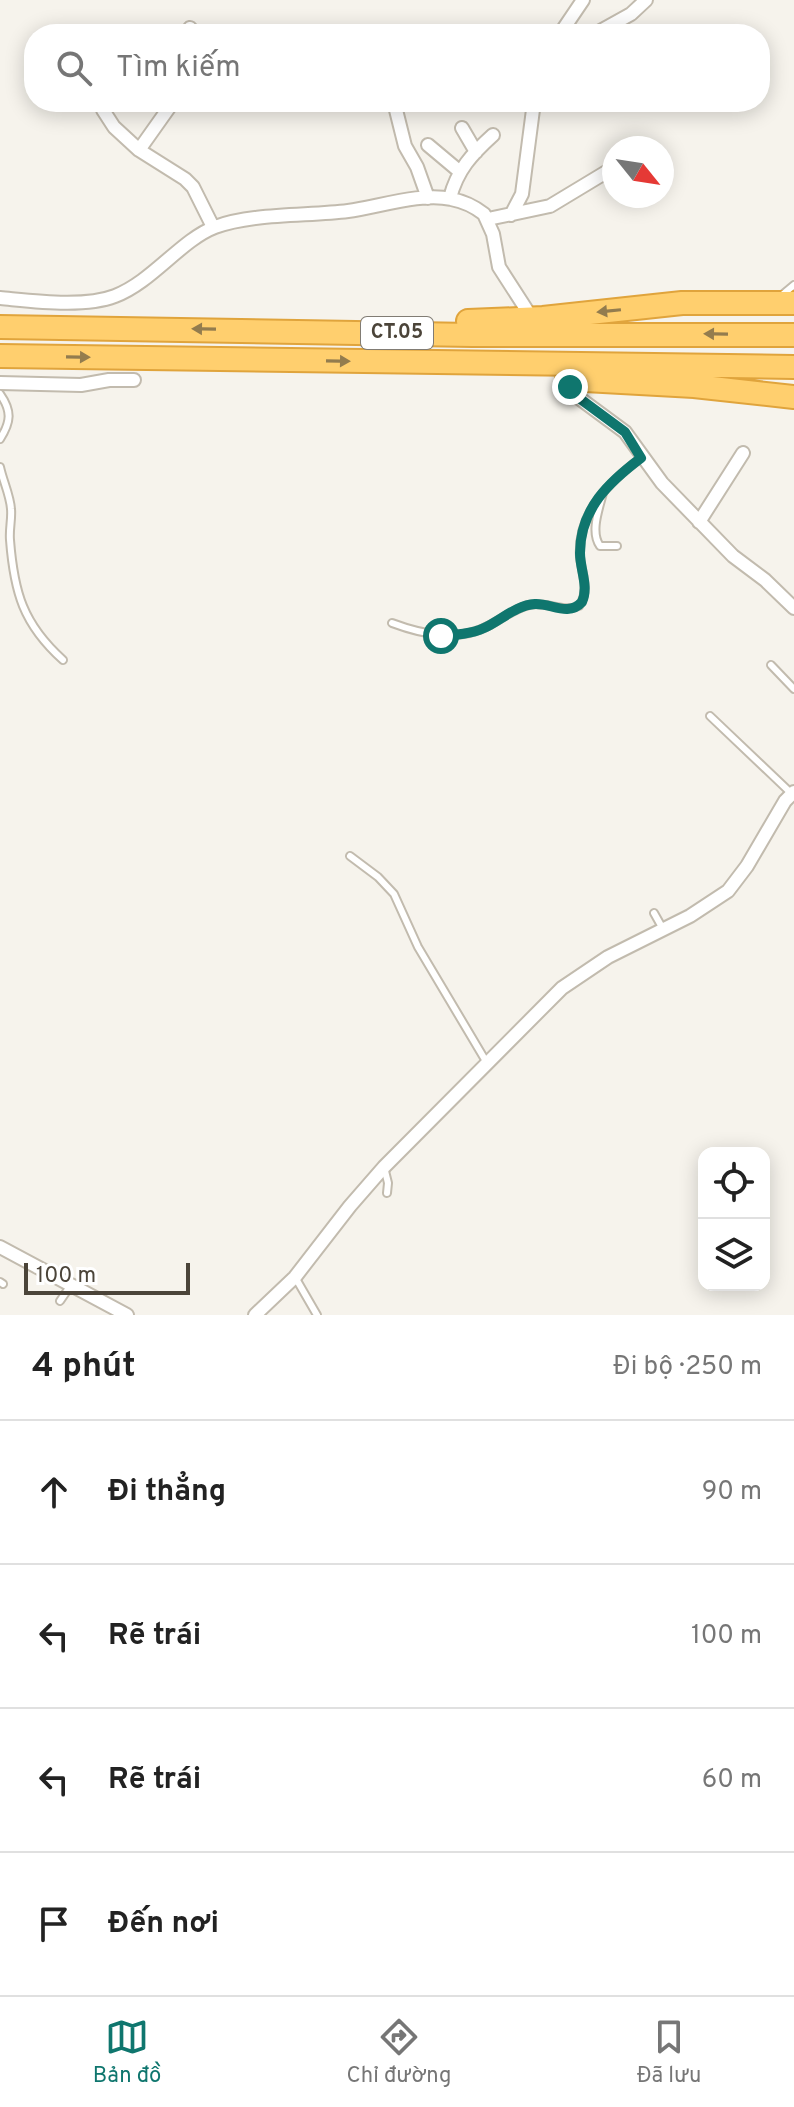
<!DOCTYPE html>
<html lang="vi">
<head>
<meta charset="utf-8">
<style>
  body { margin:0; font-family:Overpass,sans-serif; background:#f2f2f2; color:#222 }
  .controls { position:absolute; right:24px; bottom:24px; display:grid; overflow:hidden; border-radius:16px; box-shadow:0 4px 20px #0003 }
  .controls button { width:72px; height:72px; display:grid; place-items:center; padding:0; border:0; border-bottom:2px solid #e0e0e0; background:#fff; color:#222; font:40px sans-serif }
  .compass { position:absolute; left:602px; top:136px; width:72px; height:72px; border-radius:50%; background:#fff; box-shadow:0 4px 20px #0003; rotate:120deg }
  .scale { position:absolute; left:24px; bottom:20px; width:166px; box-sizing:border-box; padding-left:8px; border:4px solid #4b4439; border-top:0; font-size:22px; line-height:28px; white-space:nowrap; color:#4b4439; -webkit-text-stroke:6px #fff; paint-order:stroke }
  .stop { position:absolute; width:24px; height:24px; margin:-18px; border:6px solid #0f766e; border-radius:50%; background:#fff }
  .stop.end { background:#0f766e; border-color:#fff; box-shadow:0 2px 8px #0008 }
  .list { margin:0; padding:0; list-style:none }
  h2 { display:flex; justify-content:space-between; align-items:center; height:104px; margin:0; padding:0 32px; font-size:34px }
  h2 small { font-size:26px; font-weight:400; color:#767676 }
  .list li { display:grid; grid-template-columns:52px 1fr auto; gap:24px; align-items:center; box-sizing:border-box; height:144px; padding:0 32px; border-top:2px solid #e0e0e0 }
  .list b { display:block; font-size:30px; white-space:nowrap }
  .list em { font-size:26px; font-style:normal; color:#767676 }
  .icon { flex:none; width:44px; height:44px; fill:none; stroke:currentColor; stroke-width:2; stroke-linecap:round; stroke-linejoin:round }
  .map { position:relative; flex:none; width:794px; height:1315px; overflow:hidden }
  .search { position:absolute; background:#fff; box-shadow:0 4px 20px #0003; left:24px; right:24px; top:24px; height:88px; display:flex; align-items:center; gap:20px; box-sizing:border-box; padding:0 28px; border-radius:32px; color:#767676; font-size:30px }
  .sheet { height:680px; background:#fff }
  nav { display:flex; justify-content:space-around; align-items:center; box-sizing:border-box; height:112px; border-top:2px solid #e0e0e0; background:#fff; font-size:22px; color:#767676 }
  nav a { display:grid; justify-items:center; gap:4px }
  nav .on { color:#0f766e }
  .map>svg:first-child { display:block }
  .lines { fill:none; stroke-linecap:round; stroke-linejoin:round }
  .lane-casing { stroke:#c2bbae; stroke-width:10 }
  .street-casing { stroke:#c2bbae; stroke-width:16 }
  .highway-casing { stroke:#e0a43c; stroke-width:26 }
  .lane { stroke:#fff; stroke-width:6 }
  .street { stroke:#fff; stroke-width:12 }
  .highway { stroke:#ffcf6e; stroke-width:22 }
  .oneway { fill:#937c4e }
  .route { stroke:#0f766e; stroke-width:10 }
  .labels { text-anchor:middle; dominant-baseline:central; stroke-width:6; stroke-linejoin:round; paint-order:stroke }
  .shield { fill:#fff; stroke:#817c74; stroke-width:2 }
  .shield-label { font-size:20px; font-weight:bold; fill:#4b4439 }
</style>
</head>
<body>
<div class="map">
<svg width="794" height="1315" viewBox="0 0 794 1315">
  <rect width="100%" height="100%" fill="#f6f3ec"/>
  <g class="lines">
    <defs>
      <path id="lane" d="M 782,295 L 794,285
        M 0,394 C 12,411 11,422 0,439
        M 0,467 C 3,481 10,495 11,509 C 12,519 9,529 10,540 C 14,592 23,624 63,660
        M 603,493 C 599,509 590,532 600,546 L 617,546
        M 392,623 C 424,635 459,642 490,625 C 503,618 515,608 529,605 C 546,601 562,613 579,606 C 590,591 582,574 580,557 C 577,512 609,482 641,458
        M 771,665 L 794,689
        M 710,716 L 792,794
        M 350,856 L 378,877 L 394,894 L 418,947 L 487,1063
        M 654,913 L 663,929
        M 384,1167 L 388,1183 L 387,1193
        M 295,1277 L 317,1315
        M 0,1282 L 3,1284
        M 60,1301 L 71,1285"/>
      <path id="street" d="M 190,28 L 191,34
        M 560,34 L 583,0
        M 595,34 L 631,14 L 646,0
        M 394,102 L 405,146 L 417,167 L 428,198
        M 103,110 L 114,127 L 139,150 L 185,179 L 193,187 L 213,227
        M 462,128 L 476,152
        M 428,145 L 459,171
        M 139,150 L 173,102
        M 450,198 C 457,170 472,154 493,135
        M 511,215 L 522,194 L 534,102
        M 488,219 L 550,206 L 608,171
        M 0,298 C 33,301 84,308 115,296 C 152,282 181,240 215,227 C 252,213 309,216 348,211 C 378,207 422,192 451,199 C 462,201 475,207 484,214 L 493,234 L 499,267 L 528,312
        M 0,383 L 81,385 L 109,380 L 134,380
        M 570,387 L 579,398 L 625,432 L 662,483 L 733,556 L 765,580 L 794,608
        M 699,522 L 743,453
        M 0,1247 L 127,1315
        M 255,1315 L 295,1277 L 350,1206 L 384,1167 L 562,988 L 608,957 L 690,916 L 728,891 L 747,866 L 785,801 L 794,792"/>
      <path id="highway" d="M 468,321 L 543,318 L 682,303 L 794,303
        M 0,327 L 472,335 L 794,335
        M 0,356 L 794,367
        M 567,379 L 694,386 L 794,397"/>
    </defs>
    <use href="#lane" class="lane-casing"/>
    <use href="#street" class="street-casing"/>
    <use href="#highway" class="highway-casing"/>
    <use href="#lane" class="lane"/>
    <use href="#street" class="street"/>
    <use href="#highway" class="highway"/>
  </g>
  <defs><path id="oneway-solid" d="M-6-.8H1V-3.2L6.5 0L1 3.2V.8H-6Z" transform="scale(2)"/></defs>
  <g class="oneway">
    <use href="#oneway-solid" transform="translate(609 311) rotate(174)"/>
    <use href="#oneway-solid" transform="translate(204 329) rotate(-179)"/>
    <use href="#oneway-solid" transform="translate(716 334) rotate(-179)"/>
    <use href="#oneway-solid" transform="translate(78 357) rotate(1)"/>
    <use href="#oneway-solid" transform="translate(338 361) rotate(1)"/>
  </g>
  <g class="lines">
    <path class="route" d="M 441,636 C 455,635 471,634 484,628 C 500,621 516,605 535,604 C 551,603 568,617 582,602 C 589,586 580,570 580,553 C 580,509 609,482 641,458 L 625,432 L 579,398 L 570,387"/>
  </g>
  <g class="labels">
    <rect class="shield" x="361" y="317" width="72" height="32" rx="6"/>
    <g class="shield-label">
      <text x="397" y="333">CT.05</text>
    </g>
  </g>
</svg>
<div class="controls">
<button><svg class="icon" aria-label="locate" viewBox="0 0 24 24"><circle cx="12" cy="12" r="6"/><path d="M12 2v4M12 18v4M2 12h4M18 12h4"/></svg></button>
<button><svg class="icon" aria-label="layers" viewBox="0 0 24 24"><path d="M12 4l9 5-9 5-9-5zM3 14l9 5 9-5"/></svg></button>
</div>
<svg class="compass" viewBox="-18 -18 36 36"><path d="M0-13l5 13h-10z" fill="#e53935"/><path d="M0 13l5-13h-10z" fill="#767676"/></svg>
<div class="scale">100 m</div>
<div class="stop" style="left:441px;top:636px"></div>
<div class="stop end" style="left:570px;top:387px"></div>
<div class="search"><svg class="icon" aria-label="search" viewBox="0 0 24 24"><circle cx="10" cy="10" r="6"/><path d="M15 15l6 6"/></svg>Tìm kiếm</div>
</div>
<section class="sheet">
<h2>4 phút<small>Đi bộ · 250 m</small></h2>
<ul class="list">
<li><svg class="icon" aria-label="ahead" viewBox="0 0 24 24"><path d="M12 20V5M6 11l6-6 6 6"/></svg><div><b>Đi thẳng</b></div><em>90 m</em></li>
<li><svg class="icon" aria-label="left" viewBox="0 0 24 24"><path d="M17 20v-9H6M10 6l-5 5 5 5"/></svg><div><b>Rẽ trái</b></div><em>100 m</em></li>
<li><svg class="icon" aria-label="left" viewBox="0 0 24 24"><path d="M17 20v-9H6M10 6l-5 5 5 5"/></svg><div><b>Rẽ trái</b></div><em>60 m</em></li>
<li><svg class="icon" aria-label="arrive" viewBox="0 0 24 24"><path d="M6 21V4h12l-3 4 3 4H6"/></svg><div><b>Đến nơi</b></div></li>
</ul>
</section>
<nav>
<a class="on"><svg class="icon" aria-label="map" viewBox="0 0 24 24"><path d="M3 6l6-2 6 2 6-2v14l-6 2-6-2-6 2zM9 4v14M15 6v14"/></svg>Bản đồ</a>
<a><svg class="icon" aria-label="directions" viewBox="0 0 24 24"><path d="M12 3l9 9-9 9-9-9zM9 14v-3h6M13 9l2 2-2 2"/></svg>Chỉ đường</a>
<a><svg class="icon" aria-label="saved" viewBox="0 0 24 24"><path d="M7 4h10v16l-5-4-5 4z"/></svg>Đã lưu</a>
</nav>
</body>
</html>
